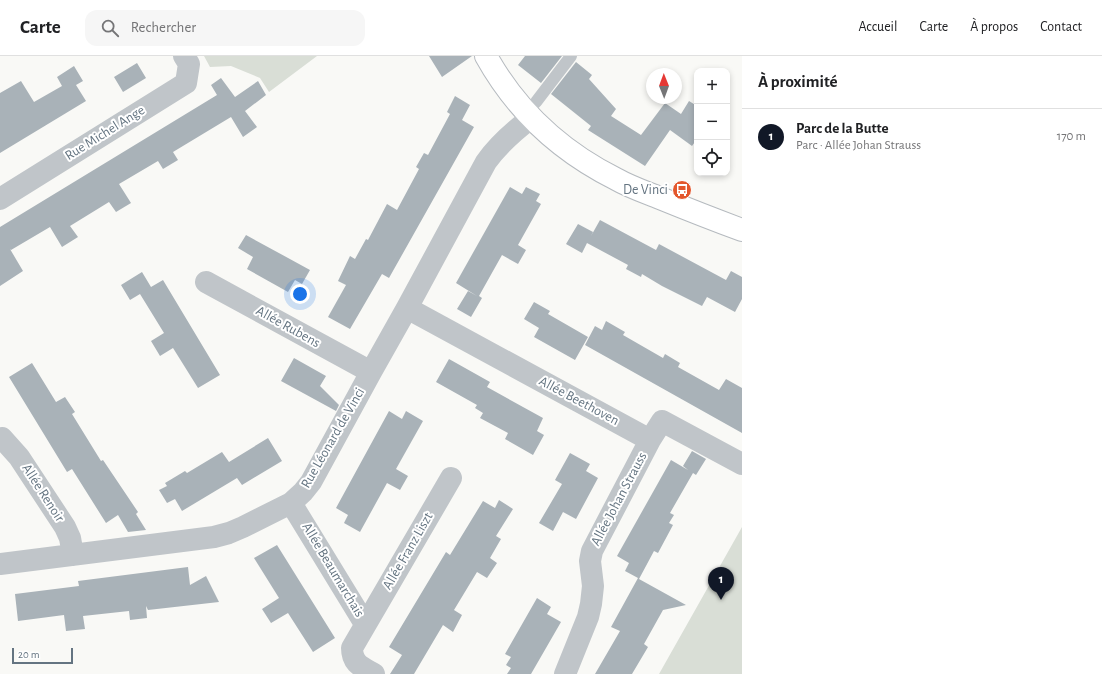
<!DOCTYPE html>
<html lang="fr">
<head>
<meta charset="utf-8">
<style>
  body { margin:0; font-family:"Alegreya Sans",sans-serif; background:#f6f6f6; color:#202124 }
  .controls { position:absolute; right:12px; top:12px; display:grid; overflow:hidden; border-radius:8px; box-shadow:0 2px 6px #0003 }
  .controls button { width:36px; height:36px; display:grid; place-items:center; padding:0; border:0; border-bottom:1px solid #e0e0e0; background:#fff; color:#202124; font:20px sans-serif }
  .compass { position:absolute; left:646px; top:12px; width:36px; height:36px; border-radius:50%; background:#fff; box-shadow:0 2px 6px #0003; rotate:359deg }
  .scale { position:absolute; left:12px; bottom:10px; width:61px; box-sizing:border-box; padding-left:4px; border:2px solid #647481; border-top:0; font-size:11px; line-height:14px; white-space:nowrap; color:#647481; -webkit-text-stroke:3px #fff; paint-order:stroke }
  .you { position:absolute; left:300px; top:238px; width:14px; height:14px; margin:-10px; border:3px solid #fff; border-radius:50%; background:#1a73e8; box-shadow:0 0 0 6px #1a73e833 }
  .badge { display:grid; place-items:center; width:26px; height:26px; border-radius:50%; background:#111827; color:#fff; font-size:13px; font-weight:700 }
  .pin { position:absolute; translate:-50% -33px; filter:drop-shadow(0 1px 2px #0008) }
  .pin::after { content:''; position:absolute; top:21px; width:14px; height:12px; background:inherit; clip-path:polygon(0 0,100% 0,50% 100%) }
  .list { margin:0; padding:0; list-style:none }
  h2 { display:flex; justify-content:space-between; align-items:center; height:52px; margin:0; padding:0 16px; font-size:17px }
  h2 small { font-size:13px; font-weight:400; color:#757577 }
  .list li { display:grid; grid-template-columns:26px 1fr auto; gap:12px; align-items:center; box-sizing:border-box; height:56px; padding:0 16px; border-top:1px solid #e0e0e0 }
  .list b { display:block; font-size:15px; white-space:nowrap }
  .list p { margin:0; font-size:13px; white-space:nowrap; color:#757577 }
  .list em { font-size:13px; font-style:normal; color:#757577 }
  .icon { flex:none; width:22px; height:22px; fill:none; stroke:currentColor; stroke-width:2; stroke-linecap:round; stroke-linejoin:round }
  .map { position:relative; flex:none; width:742px; height:618px; overflow:hidden }
  header { display:flex; align-items:center; gap:24px; box-sizing:border-box; height:56px; padding:0 20px; background:#fff; border-bottom:1px solid #e0e0e0 }
  header strong { font-size:19px }
  nav { display:flex; gap:22px; margin-inline-start:auto; font-size:14px }
  .search { width:280px; height:36px; background:#f6f6f6; display:flex; align-items:center; gap:10px; box-sizing:border-box; padding:0 14px; border-radius:12px; color:#757577; font-size:15px }
  main { display:flex }
  aside { flex:1; background:#fff }
  .map>svg:first-child { display:block }
  .green { fill:#d9ded6 }
  .building { fill:#a9b2b8 }
  .lines { fill:none; stroke-linecap:round; stroke-linejoin:round }
  .secondary-casing { stroke:#b5babf; stroke-width:24 }
  .lane { stroke:#c0c5c9; stroke-width:12 }
  .street { stroke:#c0c5c9; stroke-width:22 }
  .secondary { stroke:#fff; stroke-width:22 }
  .labels { text-anchor:middle; dominant-baseline:central; stroke-width:4; stroke-linejoin:round; paint-order:stroke }
  .street-label { font-size:14px; fill:#647481; stroke:#fff }
  .poi-label { font-size:14px; fill:#647481; stroke:#fff; text-anchor:end }
</style>
</head>
<body>
<header>
<strong>Carte</strong>
<div class="search"><svg class="icon" aria-label="search" viewBox="0 0 24 24"><circle cx="10" cy="10" r="6"/><path d="M15 15l6 6"/></svg>Rechercher</div>
<nav><a>Accueil</a><a>Carte</a><a>À propos</a><a>Contact</a></nav>
</header>
<main>
<div class="map">
<svg width="742" height="618" viewBox="0 0 742 618">
  <rect width="100%" height="100%" fill="#f9f9f6"/>
  <path class="green" d="M 204,0 L 317,0 L 269,36 L 260,22 L 231,10 L 210,11 Z
    M 742,471 L 742,618 L 659,618 Z"/>
  <path class="building" d="M 429,0 L 472,0 L 442,21 Z
    M 525,0 L 562,0 L 541,27 L 518,9 Z
    M 576,6 L 592,19 L 589,23 L 616,53 L 611,60 L 641,79 L 665,47 L 681,58 L 689,45 L 697,50 L 697,83 L 692,90 L 670,74 L 645,110 L 588,74 L 591,70 L 551,38 Z
    M 137,7 L 146,22 L 123,36 L 114,21 Z
    M 74,10 L 83,25 L 76,29 L 86,45 L 0,97 L 0,37 L 21,25 L 34,46 L 62,30 L 57,21 Z
    M 221,22 L 235,41 L 258,25 L 266,39 L 245,55 L 257,71 L 243,81 L 231,61 L 173,96 L 178,104 L 163,113 L 158,105 L 119,128 L 131,147 L 116,156 L 109,146 L 70,170 L 78,181 L 62,191 L 50,171 L 11,194 L 10,193 L 23,215 L 0,230 L 0,171 L 217,39 L 211,29 Z
    M 455,40 L 470,49 L 462,64 L 474,71 L 389,222 L 382,218 L 350,273 L 328,261 L 346,229 L 338,225 L 350,200 L 355,203 L 366,183 L 368,184 L 387,148 L 397,154 L 419,113 L 416,111 L 424,97 L 428,99 L 450,58 L 447,56 Z
    M 510,131 L 522,138 L 526,131 L 540,138 L 536,145 L 541,148 L 518,189 L 526,194 L 518,208 L 502,199 L 479,240 L 482,242 L 471,261 L 457,253 L 468,235 L 477,240 L 456,227 Z
    M 600,164 L 656,194 L 659,188 L 726,224 L 731,215 L 742,221 L 742,243 L 735,256 L 707,241 L 702,250 L 662,230 L 642,218 L 641,221 L 626,213 L 628,209 L 587,187 L 582,197 L 566,188 L 578,168 L 593,176 L 591,180 Z
    M 246,179 L 310,214 L 302,228 L 295,224 L 288,236 L 247,213 L 253,201 L 238,192 Z
    M 142,216 L 151,231 L 163,224 L 220,319 L 198,332 L 173,292 L 160,300 L 151,285 L 164,277 L 140,238 L 130,244 L 121,229 Z
    M 534,246 L 550,255 L 548,258 L 588,281 L 575,304 L 534,281 L 539,272 L 524,263 Z
    M 606,265 L 625,276 L 623,279 L 663,302 L 665,298 L 680,307 L 678,311 L 719,334 L 726,323 L 742,332 L 742,377 L 585,289 L 595,270 L 602,274 Z
    M 294,302 L 326,320 L 320,330 L 339,349 L 336,355 L 281,325 Z
    M 449,303 L 490,326 L 487,331 L 543,362 L 537,375 L 544,379 L 533,399 L 505,383 L 508,377 L 480,362 L 483,357 L 475,352 L 477,349 L 436,326 Z
    M 32,307 L 56,346 L 65,341 L 75,356 L 72,358 L 101,405 L 103,404 L 138,456 L 136,458 L 146,474 L 128,476 L 118,459 L 106,467 L 72,413 L 67,416 L 9,321 Z
    M 389,355 L 402,363 L 406,355 L 423,365 L 396,413 L 408,420 L 400,434 L 387,427 L 360,476 L 344,467 L 348,459 L 336,452 Z
    M 268,382 L 282,405 L 242,429 L 237,422 L 182,455 L 175,443 L 167,447 L 159,434 L 167,430 L 165,427 L 185,415 L 187,417 L 222,396 L 229,406 Z
    M 692,395 L 706,403 L 696,419 L 693,417 L 670,457 L 674,459 L 669,467 L 673,469 L 658,497 L 654,495 L 639,523 L 686,549 L 663,554 L 644,588 L 648,591 L 632,618 L 595,618 L 620,575 L 611,571 L 638,522 L 625,515 L 629,507 L 617,500 L 671,404 L 688,414 L 683,410 Z
    M 570,397 L 590,408 L 586,415 L 598,422 L 576,463 L 563,456 L 553,475 L 539,467 L 562,428 L 555,424 Z
    M 499,444 L 513,453 L 496,480 L 501,483 L 490,502 L 497,507 L 487,522 L 477,516 L 454,554 L 462,559 L 453,576 L 443,569 L 414,618 L 390,618 L 402,599 L 389,591 L 446,496 L 450,499 L 483,445 L 495,452 Z
    M 277,489 L 335,582 L 313,596 L 288,557 L 271,567 L 262,553 L 279,542 L 254,502 Z
    M 188,511 L 190,529 L 206,520 L 219,546 L 148,554 L 146,550 L 147,562 L 130,564 L 129,555 L 83,560 L 85,573 L 66,575 L 64,559 L 18,565 L 15,538 L 79,530 L 78,525 Z
    M 537,542 L 551,551 L 547,558 L 561,566 L 531,618 L 507,618 L 511,612 L 506,609 L 511,601 L 505,598 Z"/>
  <g class="lines">
    <defs>
      <path id="secondary" d="M 486,0 C 516,54 560,95 616,123 C 630,131 645,136 660,142 C 687,153 715,164 742,174"/>
    </defs>
    <use href="#secondary" class="secondary-casing"/>
    <path class="lane" d="M 525,57 L 536,46 L 571,0"/>
    <path class="street" d="M 0,143 L 186,27 L 189,8 L 184,0
      M 206,226 L 371,316
      M 407,252 L 650,384 L 662,365 L 742,408
      M 2,382 L 19,401 L 65,471 L 70,482 L 73,499
      M 291,447 L 365,568
      M 0,508 L 214,481 L 229,477 L 243,471 L 291,447 L 303,436 L 311,426 L 371,316 L 407,252 L 486,106 C 498,89 514,75 531,62
      M 374,618 C 362,611 352,608 352,592 L 451,422
      M 565,618 L 588,561 L 591,548 L 593,530 L 590,505 L 592,495 L 650,384"/>
    <use href="#secondary" class="secondary"/>
  </g>
  <defs>
    <symbol id="bus-disc" viewBox="-11 -11 22 22"><circle r="9.5" fill="#e3572c" stroke="#fff"/><path d="M-5-6H5V4H4V6H2V4H-2V6H-4V4H-5ZM-3.5-4V0h7V-4ZM-3.5 1.2v1.5H-2V1.2ZM2 1.2v1.5H3.5V1.2Z" fill="#fff"/></symbol>
  </defs>
  <g fill-rule="evenodd">
    <use href="#bus-disc" x="671" y="123" width="22" height="22"/>
  </g>
  <g class="labels">
    <g class="street-label">
      <text transform="translate(105 77) rotate(-32)">Rue Michel Ange</text>
      <text transform="translate(288 271) rotate(29)">Allée Rubens</text>
      <text transform="translate(579 345) rotate(28)">Allée Beethoven</text>
      <text transform="translate(333 382) rotate(-60)">Rue Léonard de Vinci</text>
      <text transform="translate(43 437) rotate(57)">Allée Renoir</text>
      <text transform="translate(619 443) rotate(-62)">Allée Johan Strauss</text>
      <text transform="translate(408 495) rotate(-60)">Allée Franz Liszt</text>
      <text transform="translate(333 514) rotate(59)">Allée Beaumarchais</text>
    </g>
    <g class="poi-label">
      <text x="668" y="134">De Vinci</text>
    </g>
  </g>
</svg>
<div class="controls">
<button>+</button>
<button>−</button>
<button><svg class="icon" aria-label="locate" viewBox="0 0 24 24"><circle cx="12" cy="12" r="6"/><path d="M12 2v4M12 18v4M2 12h4M18 12h4"/></svg></button>
</div>
<svg class="compass" viewBox="-18 -18 36 36"><path d="M0-13l5 13h-10z" fill="#e53935"/><path d="M0 13l5-13h-10z" fill="#757577"/></svg>
<div class="scale">20 m</div>
<div class="you"></div>
<div class="pin badge" style="left:721px;top:544px">1</div>
</div>
<aside>
<h2>À proximité<small></small></h2>
<ul class="list">
<li><span class="badge">1</span><div><b>Parc de la Butte</b><p>Parc · Allée Johan Strauss</p></div><em>170 m</em></li>
</ul>
</aside>
</main>
</body>
</html>
